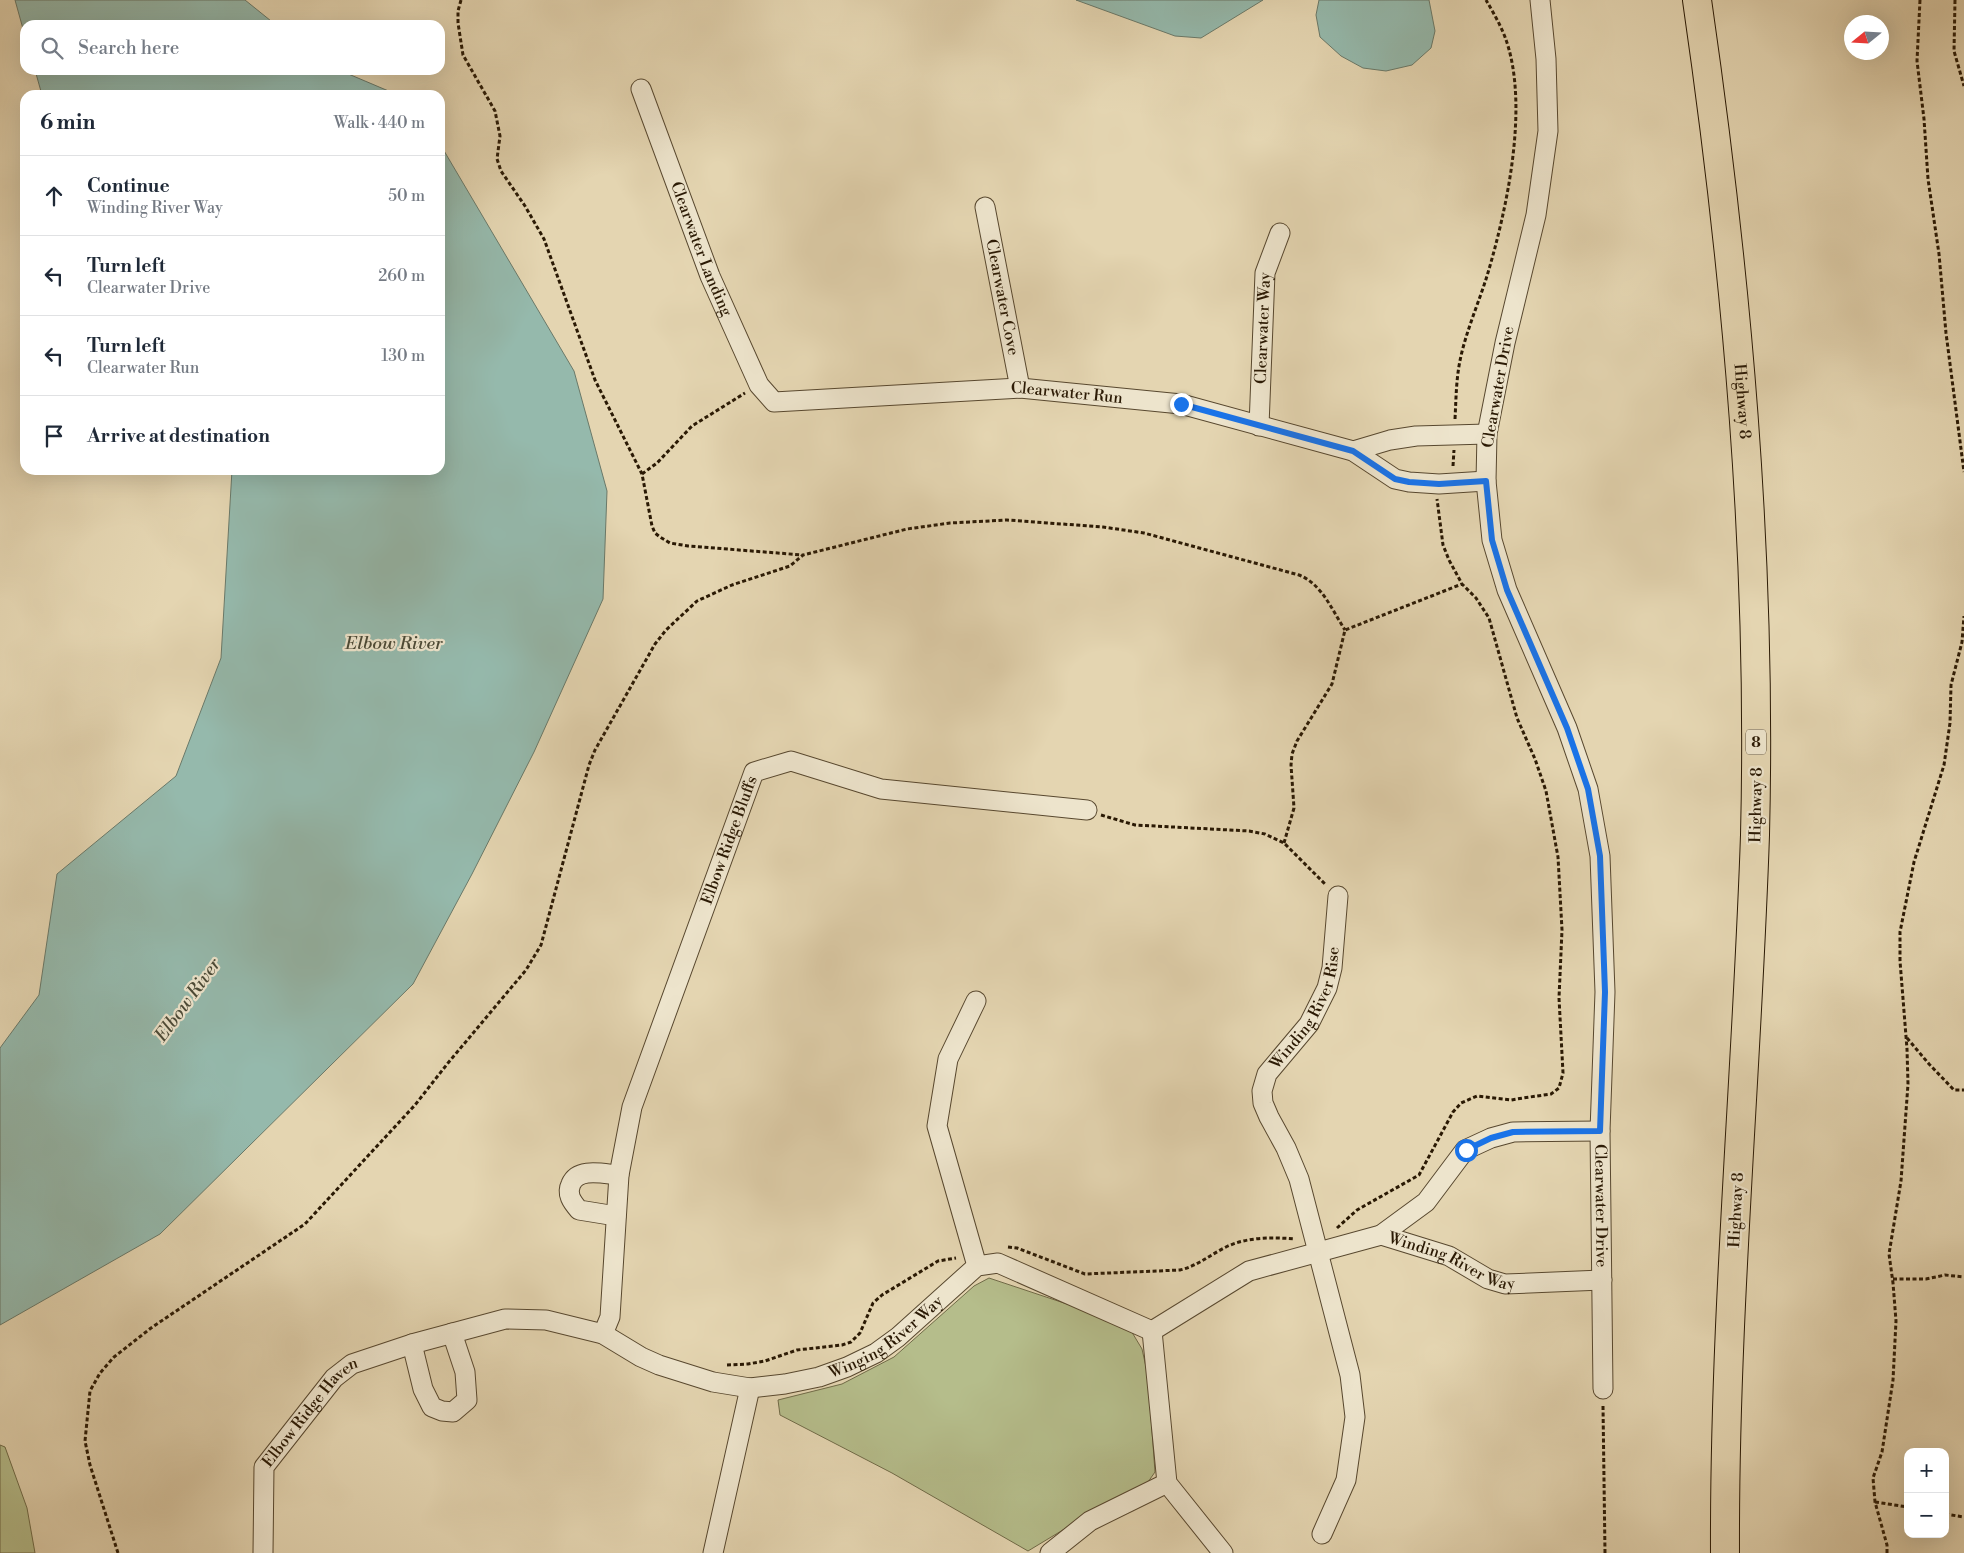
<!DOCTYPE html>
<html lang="en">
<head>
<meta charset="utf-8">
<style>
  body { margin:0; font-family:"Libre Bodoni",serif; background:#f2f2f3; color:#1f2937 }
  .controls { position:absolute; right:15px; bottom:15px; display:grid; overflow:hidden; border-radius:10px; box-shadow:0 5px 20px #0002 }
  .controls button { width:45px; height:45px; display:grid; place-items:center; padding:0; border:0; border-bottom:1px solid #e0e1e3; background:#fff; color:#1f2937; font:25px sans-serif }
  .compass { position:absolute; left:1844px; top:15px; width:45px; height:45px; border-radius:50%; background:#fff; box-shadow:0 5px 20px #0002; rotate:252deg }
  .stop { position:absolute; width:15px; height:15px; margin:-11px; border:4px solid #1a73e8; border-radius:50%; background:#fff }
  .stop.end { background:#1a73e8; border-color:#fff; box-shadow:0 1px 5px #0008 }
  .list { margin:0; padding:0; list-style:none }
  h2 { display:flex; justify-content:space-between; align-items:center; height:65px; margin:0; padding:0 20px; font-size:21px }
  h2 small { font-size:16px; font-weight:400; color:#747a83 }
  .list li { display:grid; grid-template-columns:32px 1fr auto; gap:15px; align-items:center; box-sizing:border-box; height:80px; padding:0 20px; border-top:1px solid #e0e1e3 }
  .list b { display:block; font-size:19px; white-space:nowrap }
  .list p { margin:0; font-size:16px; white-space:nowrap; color:#747a83 }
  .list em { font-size:16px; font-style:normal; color:#747a83 }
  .icon { flex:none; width:28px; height:28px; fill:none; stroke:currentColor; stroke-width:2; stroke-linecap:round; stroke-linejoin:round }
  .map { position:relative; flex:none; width:1964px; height:1553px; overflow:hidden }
  .search { position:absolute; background:#fff; box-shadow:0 5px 20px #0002; left:20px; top:20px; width:425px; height:55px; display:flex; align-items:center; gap:12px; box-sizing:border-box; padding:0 18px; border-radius:15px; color:#747a83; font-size:19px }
  .panel { position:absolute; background:#fff; box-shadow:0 5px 20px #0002; left:20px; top:90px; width:425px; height:385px; border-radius:15px }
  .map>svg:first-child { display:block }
  .green { fill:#b5bd8b; stroke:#706b48 }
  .water { fill:#95b9ac; stroke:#6a7969 }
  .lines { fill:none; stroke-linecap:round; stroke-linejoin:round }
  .street-casing { stroke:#58482f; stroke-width:21 }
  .primary-casing { stroke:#2a1904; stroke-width:30 }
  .path { stroke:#2a1904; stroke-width:3; stroke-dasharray:4 2.5; stroke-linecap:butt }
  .street { stroke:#ede4cc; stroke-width:19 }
  .primary { stroke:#e4d5b1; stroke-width:28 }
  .route { stroke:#1a73e8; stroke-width:6 }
  .labels { text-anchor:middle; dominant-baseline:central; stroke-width:4.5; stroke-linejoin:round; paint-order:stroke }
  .shield { fill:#ede4cc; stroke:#645640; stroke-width:1 }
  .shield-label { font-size:15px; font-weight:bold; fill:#2a1904 }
  .street-label { font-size:16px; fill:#2a1904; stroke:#ede4cc }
  .water-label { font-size:18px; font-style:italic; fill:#4a4936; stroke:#ede4cc }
</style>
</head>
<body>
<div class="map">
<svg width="1964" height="1553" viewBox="0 0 1964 1553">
  <rect width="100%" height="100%" fill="#e4d5b1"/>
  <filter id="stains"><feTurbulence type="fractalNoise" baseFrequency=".004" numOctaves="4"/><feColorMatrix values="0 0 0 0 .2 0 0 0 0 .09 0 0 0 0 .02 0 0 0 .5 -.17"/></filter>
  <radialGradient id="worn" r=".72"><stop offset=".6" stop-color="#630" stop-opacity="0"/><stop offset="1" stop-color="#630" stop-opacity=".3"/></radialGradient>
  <path class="green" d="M 989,1278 L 1088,1311 L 1130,1329 L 1142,1349 L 1148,1376 L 1155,1472 L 1148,1482 L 1101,1507 L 1028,1551 L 892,1473 L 780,1415 L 778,1400 L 842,1384 L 894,1357 L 974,1286 Z
    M 0,1445 L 5,1447 L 27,1508 L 35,1553 L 0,1553 Z"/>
  <path class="water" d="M 15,0 L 245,0 L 276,25 L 25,25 L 25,36 Z
    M 1076,0 L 1263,0 L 1201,38 L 1175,36 Z
    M 1319,0 L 1429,0 L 1435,31 L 1431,48 L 1412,65 L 1386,71 L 1363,68 L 1341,56 L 1320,37 L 1316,15 Z
    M 35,70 L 339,70 L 398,95 L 42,95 Z
    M 440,144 L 574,371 L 607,491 L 603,599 L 534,752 L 472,874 L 413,984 L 160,1234 L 0,1325 L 0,1048 L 39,995 L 57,874 L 176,776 L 221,658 L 232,470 L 440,470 Z"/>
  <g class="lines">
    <defs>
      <g id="street">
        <path id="s1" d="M 1540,0 L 1546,59 L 1548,131 L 1536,215 L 1505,343 L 1487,434 L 1486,481 L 1492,540 L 1507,590 L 1567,728 L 1588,789 L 1600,856 L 1605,992 L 1600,1131 L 1603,1389"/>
        <path id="s2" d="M 641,89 L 710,276 L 759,385 L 774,402 L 1020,388 L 1181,404 L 1353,451 L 1395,479 L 1409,482 L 1439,484 L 1486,481"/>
        <path id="s3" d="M 985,207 L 1020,388"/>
        <path id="s4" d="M 1259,426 L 1265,273 L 1280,233"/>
        <path d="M 1353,451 L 1390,440 L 1416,436 L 1487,434"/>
        <path d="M 976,1001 L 948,1059 L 937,1126 L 977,1266"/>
        <path d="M 616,1216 L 579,1210 C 572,1202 566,1194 571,1184 C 578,1167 604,1174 619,1175"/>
        <path id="s5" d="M 1381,1235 L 1449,1256 L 1488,1279 L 1505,1284 L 1602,1280"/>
        <path d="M 1152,1331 L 1249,1271 L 1381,1235 L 1426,1202 L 1465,1150 L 1491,1138 L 1513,1132 L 1600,1131"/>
        <path d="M 1152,1331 L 1167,1483 L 1223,1553"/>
        <path id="s6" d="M 603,1334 L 610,1317 L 619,1175 L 632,1107 L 754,772 L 791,761 L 881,789 L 1087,810"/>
        <path d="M 412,1344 L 423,1389 L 432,1407 L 442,1411 L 453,1412 L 467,1400 L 465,1372 L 452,1333"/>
        <path id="s7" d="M 1322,1534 L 1346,1480 L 1355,1417 L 1350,1375 L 1299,1179 L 1286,1148 L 1269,1117 L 1263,1103 L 1262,1091 L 1267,1074 L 1309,1024 L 1327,988 L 1332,968 L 1338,896"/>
        <path id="s8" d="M 263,1553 L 264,1467 L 334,1378 L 352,1364 L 412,1344 L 505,1319 L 546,1320 L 603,1334 L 641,1357 L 659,1365 L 713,1382 L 750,1388 L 785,1384 L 819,1377 L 847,1367 L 876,1353 L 898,1337 L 977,1266 L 998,1263 L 1152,1331"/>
        <path d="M 713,1553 L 750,1388"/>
        <path d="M 1050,1553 L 1090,1521 L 1167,1483"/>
      </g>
      <g id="primary">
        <path id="s9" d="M 1697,0 C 1737,276 1762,556 1755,835 C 1747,1075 1724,1314 1725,1553"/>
      </g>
    </defs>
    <use href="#street" class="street-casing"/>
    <use href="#primary" class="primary-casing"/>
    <path class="path" d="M 461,0 L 458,11 L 458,23 L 463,55 L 495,111 L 500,136 L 497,159 L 501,171 L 525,206 L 544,239 L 595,380 L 642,474 L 652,526 L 655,533 L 660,537 L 670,543 L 688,546 L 803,555
      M 1920,0 L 1917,61 L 1924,119 L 1928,179 L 1939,254 L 1946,333 L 1964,472
      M 1955,0 L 1954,51 L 1964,86
      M 1455,419 C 1456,401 1456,384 1459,366 C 1464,336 1478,305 1487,276 C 1507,209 1530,104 1505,37 C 1500,24 1493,12 1486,0
      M 1453,466 L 1454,450
      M 642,474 L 657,463 L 692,426 L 745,393
      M 1101,815 L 1135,825 L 1249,831 L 1265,834 L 1284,843 L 1326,885
      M 1284,843 L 1294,808 L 1291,765 L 1292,754 L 1297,741 L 1332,684 L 1345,630 L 1462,584
      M 1907,1038 L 1929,1064 L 1954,1090 L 1964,1090
      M 1337,1228 L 1357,1210 L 1419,1175 L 1453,1112 L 1461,1103 L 1477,1096 L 1511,1100 L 1523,1098 L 1551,1094 L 1559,1088 L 1563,1073 L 1559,998 L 1562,930 L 1558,857 L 1546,791 L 1535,759 L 1517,718 L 1489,618 L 1476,598 L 1462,584 L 1449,560 L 1443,545 L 1437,499
      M 1008,1247 L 1017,1248 L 1085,1274 L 1180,1270 C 1197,1266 1210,1255 1226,1247 C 1246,1237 1273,1237 1295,1239
      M 1893,1279 L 1926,1279 L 1945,1275 L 1964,1277
      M 727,1365 L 748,1364 L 765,1361 L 797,1350 L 842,1345 L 851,1342 L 860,1333 L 873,1303 L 882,1295 L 938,1261 L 956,1258
      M 1603,1406 L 1605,1553
      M 1875,1502 L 1908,1507
      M 1945,1514 L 1964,1517
      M 118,1553 L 90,1465 L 85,1441 L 90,1391 L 100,1373 L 114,1357 L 151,1328 L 305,1224 L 415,1105 L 448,1063 L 526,970 L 541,945 L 589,765 L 595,750 L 655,644 L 666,630 L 697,601 L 732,585 L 790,566 L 803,555 L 907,529 L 950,523 L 1007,520 L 1103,527 L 1144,533 L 1299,575 C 1322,584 1332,610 1345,630
      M 1887,1553 L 1887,1545 L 1875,1502 L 1873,1478 L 1882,1452 L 1893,1380 L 1896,1321 L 1893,1283 L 1889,1254 L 1901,1181 L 1908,1084 L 1907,1049 L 1900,961 L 1900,932 L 1914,862 L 1944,765 L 1950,723 L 1951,685 L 1962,642 L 1964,616"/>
    <use href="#street" class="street"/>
    <use href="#primary" class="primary"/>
  </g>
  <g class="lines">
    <path class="route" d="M 1181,404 L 1353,451 L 1395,479 L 1409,482 L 1439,484 L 1486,481 L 1492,540 L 1507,590 L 1567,728 L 1588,789 L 1600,856 L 1605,992 L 1600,1131 L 1513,1132 L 1491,1138 L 1466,1150"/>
  </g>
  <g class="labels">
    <rect class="shield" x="1746" y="729.5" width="20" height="25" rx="4"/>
    <g class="shield-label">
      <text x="1756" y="742">8</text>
    </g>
    <g class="street-label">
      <text stroke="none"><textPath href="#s2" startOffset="171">Clearwater Landing</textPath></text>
      <text stroke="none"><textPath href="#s3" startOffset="92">Clearwater Cove</textPath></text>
      <text stroke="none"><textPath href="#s4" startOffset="98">Clearwater Way</textPath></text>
      <text transform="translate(1498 387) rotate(-80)">Clearwater Drive</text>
      <text stroke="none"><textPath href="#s2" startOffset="635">Clearwater Run</textPath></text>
      <text stroke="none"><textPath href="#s9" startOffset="404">Highway 8</textPath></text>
      <text transform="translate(1756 805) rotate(-89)">Highway 8</text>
      <text stroke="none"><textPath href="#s6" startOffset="514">Elbow Ridge Bluffs</textPath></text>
      <text stroke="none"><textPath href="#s7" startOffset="560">Winding River Rise</textPath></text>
      <text stroke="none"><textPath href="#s1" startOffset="1232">Clearwater Drive</textPath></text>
      <text transform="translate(1736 1210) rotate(-87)">Highway 8</text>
      <text stroke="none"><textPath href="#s5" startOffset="76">Winding River Way</textPath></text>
      <text stroke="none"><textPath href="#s8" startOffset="788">Winging River Way</textPath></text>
      <text stroke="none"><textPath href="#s8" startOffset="158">Elbow Ridge Haven</textPath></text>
    </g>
    <g class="water-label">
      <text x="394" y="643">Elbow River</text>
      <text transform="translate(188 1000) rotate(-54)">Elbow River</text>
    </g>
  </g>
  <rect width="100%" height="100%" filter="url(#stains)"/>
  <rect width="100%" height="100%" fill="url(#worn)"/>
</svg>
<div class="controls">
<button>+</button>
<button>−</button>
</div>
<svg class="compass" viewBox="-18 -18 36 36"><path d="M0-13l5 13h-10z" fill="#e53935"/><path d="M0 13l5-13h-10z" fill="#747a83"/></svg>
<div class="stop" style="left:1466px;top:1150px"></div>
<div class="stop end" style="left:1181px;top:404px"></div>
<div class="search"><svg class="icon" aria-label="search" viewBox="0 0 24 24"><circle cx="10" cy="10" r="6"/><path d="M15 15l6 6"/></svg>Search here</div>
<section class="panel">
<h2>6 min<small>Walk · 440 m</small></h2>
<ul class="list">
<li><svg class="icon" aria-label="ahead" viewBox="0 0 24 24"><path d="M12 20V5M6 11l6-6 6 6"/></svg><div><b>Continue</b><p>Winding River Way</p></div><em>50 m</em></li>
<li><svg class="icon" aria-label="left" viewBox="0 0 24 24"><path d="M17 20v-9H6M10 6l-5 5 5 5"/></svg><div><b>Turn left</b><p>Clearwater Drive</p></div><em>260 m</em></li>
<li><svg class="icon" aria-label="left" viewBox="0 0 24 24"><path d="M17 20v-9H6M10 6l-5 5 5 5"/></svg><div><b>Turn left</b><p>Clearwater Run</p></div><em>130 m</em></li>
<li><svg class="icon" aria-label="arrive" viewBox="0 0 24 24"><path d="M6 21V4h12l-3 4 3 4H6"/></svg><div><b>Arrive at destination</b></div></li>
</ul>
</section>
</div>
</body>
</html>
